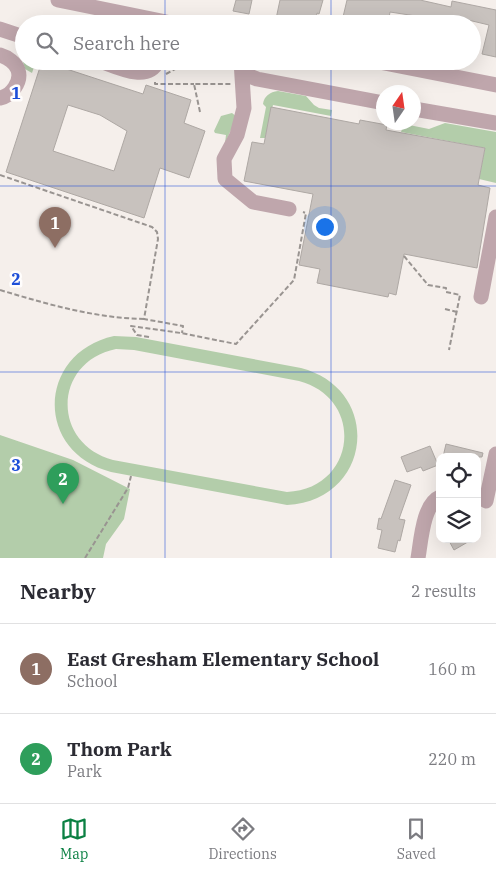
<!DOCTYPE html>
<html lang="en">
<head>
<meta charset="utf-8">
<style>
  body { margin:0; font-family:"IBM Plex Serif",serif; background:#f7f7f7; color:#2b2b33 }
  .controls { position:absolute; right:15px; bottom:15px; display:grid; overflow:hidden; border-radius:10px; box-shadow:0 5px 20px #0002 }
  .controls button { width:45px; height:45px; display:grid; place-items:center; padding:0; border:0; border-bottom:1px solid #e1e1e2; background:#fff; color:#2b2b33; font:25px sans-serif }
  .compass { position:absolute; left:376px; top:85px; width:45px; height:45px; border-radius:50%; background:#fff; box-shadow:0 5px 20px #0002; rotate:13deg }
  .you { position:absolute; left:324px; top:226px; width:18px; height:18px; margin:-12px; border:4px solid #fff; border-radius:50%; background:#1a73e8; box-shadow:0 0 0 8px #1a73e833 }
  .badge { display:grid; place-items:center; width:32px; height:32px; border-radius:50%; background:#0b8043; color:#fff; font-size:16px; font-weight:700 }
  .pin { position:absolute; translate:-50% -41px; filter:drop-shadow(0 1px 2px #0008) }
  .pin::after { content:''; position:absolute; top:26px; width:18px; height:15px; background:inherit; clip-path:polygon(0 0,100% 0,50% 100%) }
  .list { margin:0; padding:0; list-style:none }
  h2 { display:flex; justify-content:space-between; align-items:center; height:65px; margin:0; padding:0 20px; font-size:21px }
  h2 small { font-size:16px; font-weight:400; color:#7c7c81 }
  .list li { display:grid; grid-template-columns:32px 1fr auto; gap:15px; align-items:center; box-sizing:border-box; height:90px; padding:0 20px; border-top:1px solid #e1e1e2 }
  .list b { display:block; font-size:19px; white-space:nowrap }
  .list p { margin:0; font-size:16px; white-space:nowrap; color:#7c7c81 }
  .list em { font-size:16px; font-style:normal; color:#7c7c81 }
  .icon { flex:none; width:28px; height:28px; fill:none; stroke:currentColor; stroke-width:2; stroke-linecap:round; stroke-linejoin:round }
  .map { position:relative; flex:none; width:496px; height:558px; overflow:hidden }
  .search { position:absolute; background:#fff; box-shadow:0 5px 20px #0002; left:15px; right:15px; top:15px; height:55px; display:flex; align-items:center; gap:12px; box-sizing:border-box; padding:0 18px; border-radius:28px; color:#7c7c81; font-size:19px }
  .sheet { height:245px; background:#fff }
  nav { display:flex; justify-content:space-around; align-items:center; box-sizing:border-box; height:70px; border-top:1px solid #e1e1e2; background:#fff; font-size:14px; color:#7c7c81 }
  nav a { display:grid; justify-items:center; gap:2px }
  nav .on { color:#0b8043 }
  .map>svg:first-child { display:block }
  .green { fill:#b3cdaa; fill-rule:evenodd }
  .building { fill:#c8c2be; stroke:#aea8a4; fill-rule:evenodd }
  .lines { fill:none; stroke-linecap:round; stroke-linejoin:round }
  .path { stroke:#999491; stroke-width:2; stroke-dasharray:5 2.5; stroke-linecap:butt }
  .minor { stroke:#bfa6ac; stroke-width:15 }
  .grid { fill:none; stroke:#1d4ed8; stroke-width:1; stroke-opacity:0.55 }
  .grid-label { font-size:16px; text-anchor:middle; font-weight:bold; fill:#1d4ed8; stroke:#fffdfc; stroke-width:5; stroke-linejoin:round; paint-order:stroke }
</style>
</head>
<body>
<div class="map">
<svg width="496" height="558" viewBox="0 0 496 558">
  <rect width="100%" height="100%" fill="#f5efeb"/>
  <path class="green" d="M 19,47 L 24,48 L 24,61 L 36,61 L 32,73 L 25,69 L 22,59 L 17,52 Z
    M 278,91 L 306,96 L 314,105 L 319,108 L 332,110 L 331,116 L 273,105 L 265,138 L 260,138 L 266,107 L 263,104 C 264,96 270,92 278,91 Z
    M 232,113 L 237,117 L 225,143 L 226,135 L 215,133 L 214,131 L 221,116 Z
    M 445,123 L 496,132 L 496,183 L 479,179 L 485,148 L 401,132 L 404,124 L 429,129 Z
    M 114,336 L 136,337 L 301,368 C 384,390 372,501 287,505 L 111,472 C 34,452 37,353 114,336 ZM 116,349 L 134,350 L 299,381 C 366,399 356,489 287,492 L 113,460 C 51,443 53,362 116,349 Z
    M 0,435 L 73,460 L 130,489 L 124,519 L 106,544 L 103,558 L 0,558 Z"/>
  <path class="building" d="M 236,0 L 252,0 L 249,14 L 233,11 Z
    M 280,0 L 323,0 L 319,14 L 317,13 L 315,24 L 276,19 Z
    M 347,0 L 420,0 L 451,7 L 452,1 L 496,10 L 496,57 L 482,54 L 489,25 L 464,19 L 463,24 L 415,24 L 416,16 L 390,12 L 388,24 L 345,24 L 346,18 L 343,17 Z
    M 42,61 L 143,94 L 146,85 L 191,100 L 184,123 L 205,131 L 189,178 L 160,168 L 144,218 L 6,172 ZM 68,105 L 100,115 L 127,131 L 114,171 L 53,151 Z
    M 271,107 L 359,124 L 360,120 L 387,125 L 386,130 L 485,148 L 478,185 L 490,188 L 477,268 L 404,254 L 396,295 L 389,293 L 388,297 L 317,283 L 320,269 L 299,265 L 313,194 L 244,181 L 252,142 L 264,144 Z
    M 446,444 L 483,453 L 482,457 L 443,457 Z
    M 430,446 L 438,465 L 423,471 L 421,467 L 407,472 L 401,457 Z
    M 395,480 L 411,485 L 399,519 L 405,520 L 400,541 L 398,540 L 395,552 L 378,548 L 382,530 L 377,529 L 379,518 L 381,519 Z
    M 448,539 L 473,539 L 454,550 Z"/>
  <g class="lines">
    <path class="path" d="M 166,74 L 190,61
      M 155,82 L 155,84 L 194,84
      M 200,112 L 194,84 L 231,84
      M 0,175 L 152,227 L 157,232 L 158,239 L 144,319 L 183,326 L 182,333
      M 404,256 L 428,285 L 446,288 L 446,292 L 460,295 L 449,350
      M 0,290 C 47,304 94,318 144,319
      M 445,309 L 457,312
      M 149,337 L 137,335 L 131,326 L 181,333 L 236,344 L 294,280 L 306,213 L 303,212
      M 85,558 L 128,488 L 131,476"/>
    <path class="minor" d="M 58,0 L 176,24
      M 0,29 L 24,37
      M 0,55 C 7,57 16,63 18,70 C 22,82 11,96 0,98
      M 100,61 C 117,67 148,83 158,61
      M 241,61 L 244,108 L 237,135 L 224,159 L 225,179 L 253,202 L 289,209
      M 374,61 L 496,85
      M 242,73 L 257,79 L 384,103
      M 414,109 L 496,123
      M 481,297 L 496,217
      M 486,501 L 496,454
      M 418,558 C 421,541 423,504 440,497"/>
  </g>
  <path class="grid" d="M 165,0 L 165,24M 331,0 L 331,24M 165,61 L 165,558M 331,61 L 331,558M 0,186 L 496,186M 0,372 L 496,372"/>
  <g class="grid-label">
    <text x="16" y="99">1</text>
    <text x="16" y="285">2</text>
    <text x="16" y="471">3</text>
  </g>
</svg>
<div class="controls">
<button><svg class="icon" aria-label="locate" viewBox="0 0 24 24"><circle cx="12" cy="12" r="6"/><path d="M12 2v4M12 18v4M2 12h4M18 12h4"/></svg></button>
<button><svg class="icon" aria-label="layers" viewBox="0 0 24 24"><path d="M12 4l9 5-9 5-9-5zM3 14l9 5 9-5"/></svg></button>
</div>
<svg class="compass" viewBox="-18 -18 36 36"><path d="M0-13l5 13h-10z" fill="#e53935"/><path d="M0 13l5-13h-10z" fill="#7c7c81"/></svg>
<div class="you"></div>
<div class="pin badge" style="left:55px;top:248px;background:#8d6e63">1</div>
<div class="pin badge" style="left:63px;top:504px;background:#2e9e5b">2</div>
<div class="search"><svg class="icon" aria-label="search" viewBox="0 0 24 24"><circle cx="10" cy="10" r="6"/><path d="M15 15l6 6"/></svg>Search here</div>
</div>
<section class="sheet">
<h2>Nearby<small>2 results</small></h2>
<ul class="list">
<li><span class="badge" style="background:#8d6e63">1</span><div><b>East Gresham Elementary School</b><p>School</p></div><em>160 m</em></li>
<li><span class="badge" style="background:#2e9e5b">2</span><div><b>Thom Park</b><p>Park</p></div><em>220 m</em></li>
</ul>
</section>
<nav>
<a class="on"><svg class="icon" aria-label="map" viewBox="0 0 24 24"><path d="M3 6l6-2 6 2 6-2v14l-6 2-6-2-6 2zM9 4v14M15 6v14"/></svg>Map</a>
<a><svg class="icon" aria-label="directions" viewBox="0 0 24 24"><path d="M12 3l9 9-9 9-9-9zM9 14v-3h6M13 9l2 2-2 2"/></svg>Directions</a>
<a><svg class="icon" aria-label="saved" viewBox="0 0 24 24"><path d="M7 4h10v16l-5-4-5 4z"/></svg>Saved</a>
</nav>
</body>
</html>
